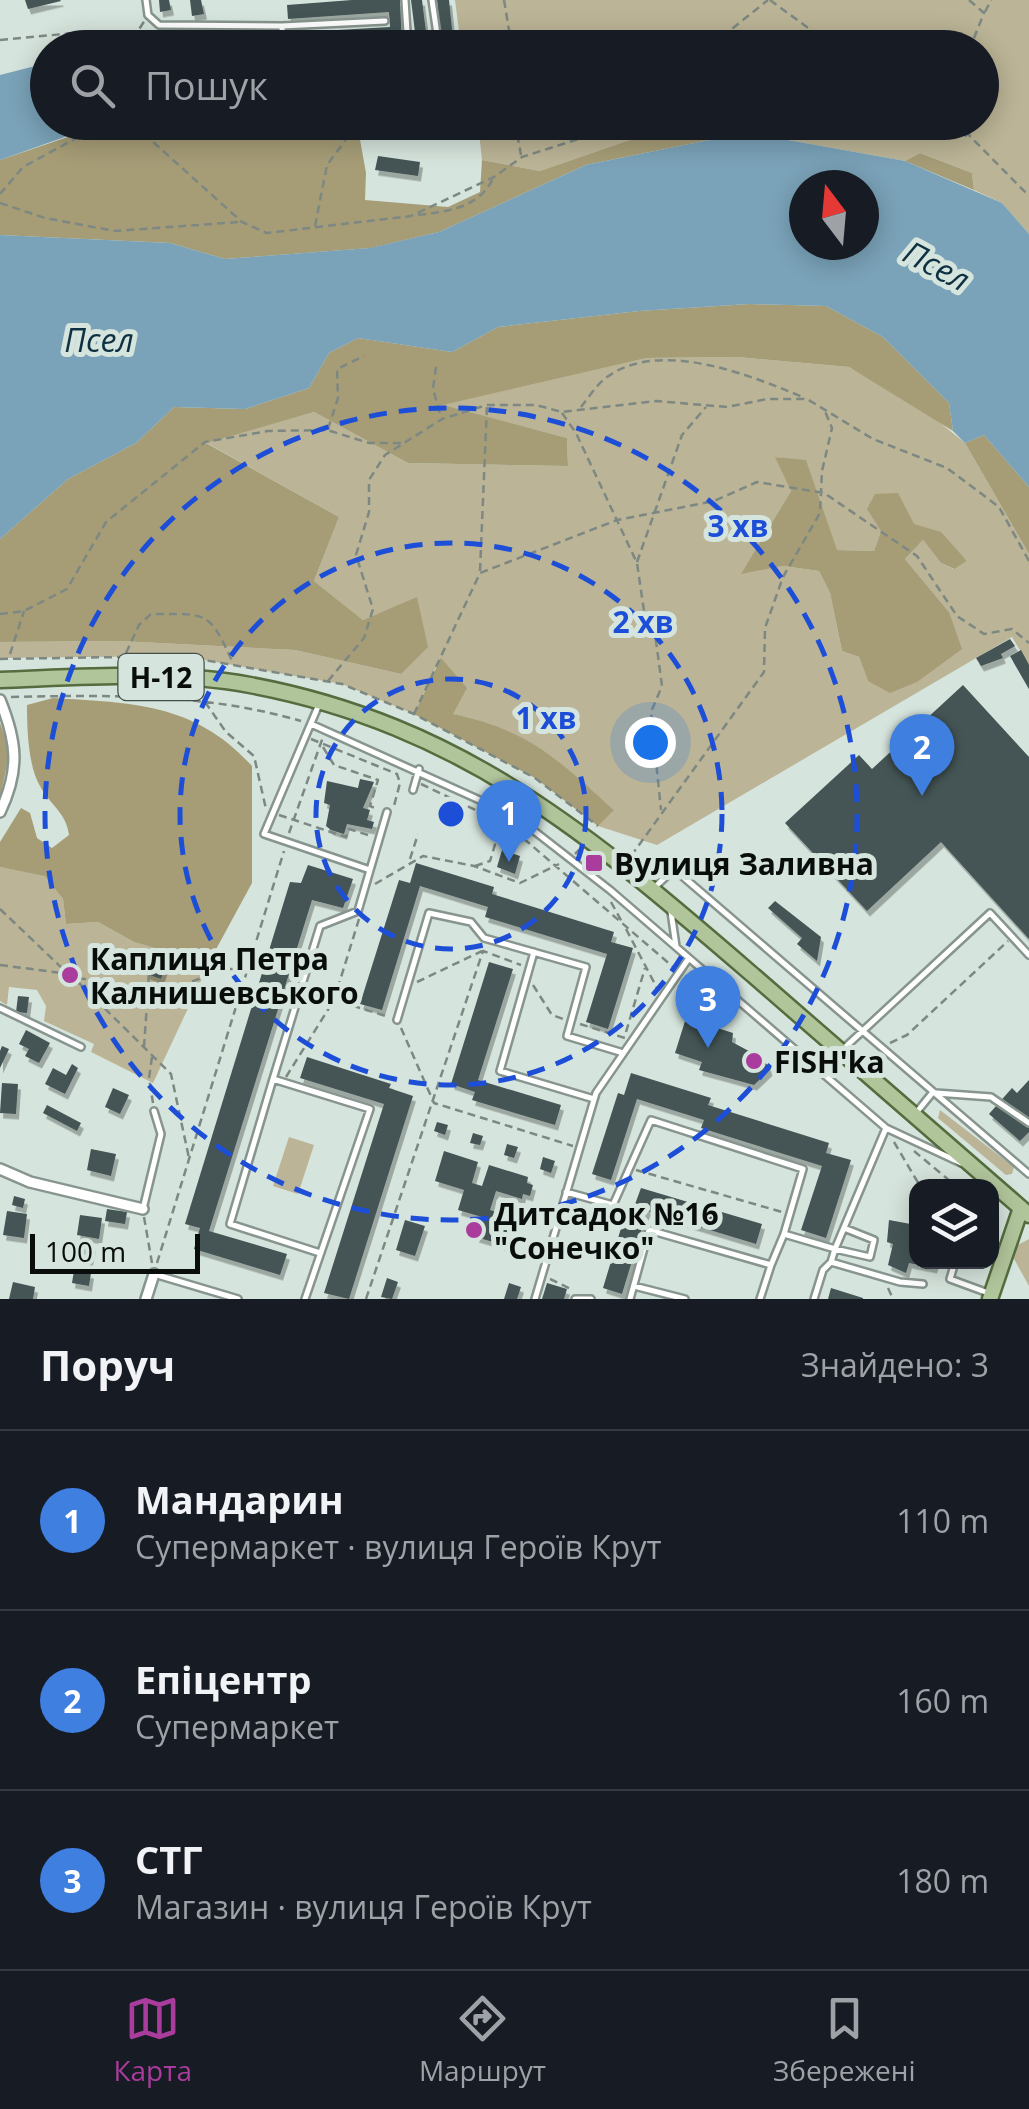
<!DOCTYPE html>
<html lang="uk">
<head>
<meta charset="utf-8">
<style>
  body { margin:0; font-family:"Open Sans",sans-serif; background:#242831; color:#f1f3f6 }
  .controls { position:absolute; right:30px; bottom:30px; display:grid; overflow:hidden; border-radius:20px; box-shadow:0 5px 25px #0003 }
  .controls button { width:90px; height:90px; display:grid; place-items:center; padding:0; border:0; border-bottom:2px solid #363941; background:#171b24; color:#f1f3f6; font:50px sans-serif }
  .compass { position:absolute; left:789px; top:170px; width:90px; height:90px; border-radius:50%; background:#171b24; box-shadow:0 5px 25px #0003; rotate:344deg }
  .scale { position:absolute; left:30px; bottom:25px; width:170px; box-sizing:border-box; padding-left:10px; border:5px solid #090e0c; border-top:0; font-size:28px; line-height:35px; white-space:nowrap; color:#090e0c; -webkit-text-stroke:8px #d5e4dc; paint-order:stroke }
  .you { position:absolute; left:650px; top:742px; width:35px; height:35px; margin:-25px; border:8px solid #fff; border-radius:50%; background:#1a73e8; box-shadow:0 0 0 15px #1a73e833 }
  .badge { display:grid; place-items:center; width:65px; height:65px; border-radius:50%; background:#a93c9c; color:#fff; font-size:32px; font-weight:700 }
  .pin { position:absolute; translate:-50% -82px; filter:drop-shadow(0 2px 5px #0008) }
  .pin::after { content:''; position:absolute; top:52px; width:35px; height:30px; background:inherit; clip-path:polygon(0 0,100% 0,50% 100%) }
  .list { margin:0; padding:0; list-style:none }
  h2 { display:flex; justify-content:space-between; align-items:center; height:130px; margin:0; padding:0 40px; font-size:42px }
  h2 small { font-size:32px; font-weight:400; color:#9ea1a6 }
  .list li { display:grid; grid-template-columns:65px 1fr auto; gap:30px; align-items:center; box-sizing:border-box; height:180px; padding:0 40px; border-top:2px solid #363941 }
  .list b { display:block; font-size:38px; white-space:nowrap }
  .list p { margin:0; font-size:32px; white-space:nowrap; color:#9ea1a6 }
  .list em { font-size:32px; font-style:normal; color:#9ea1a6 }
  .icon { flex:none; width:55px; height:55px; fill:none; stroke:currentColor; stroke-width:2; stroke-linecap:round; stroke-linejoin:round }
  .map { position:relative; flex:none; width:1029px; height:1299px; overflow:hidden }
  .search { position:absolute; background:#171b24; box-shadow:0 5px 25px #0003; left:30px; right:30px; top:30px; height:110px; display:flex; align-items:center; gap:25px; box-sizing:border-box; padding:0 35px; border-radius:55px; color:#9ea1a6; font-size:38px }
  .sheet { height:670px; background:#171b24 }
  nav { display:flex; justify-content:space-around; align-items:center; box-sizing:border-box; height:140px; border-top:2px solid #363941; background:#171b24; font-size:28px; color:#9ea1a6 }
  nav a { display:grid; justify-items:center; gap:5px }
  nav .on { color:#a93c9c }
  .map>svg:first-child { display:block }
  .green { fill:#bbb496; fill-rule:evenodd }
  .forest { fill:#a69d77 }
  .water { fill:#7aa2b8; fill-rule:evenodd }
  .building { fill:#455454; filter:url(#shadow) }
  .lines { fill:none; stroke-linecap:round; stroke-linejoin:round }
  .lane-casing { stroke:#87958e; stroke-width:10 }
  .street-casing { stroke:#87958e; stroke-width:14 }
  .primary-casing { stroke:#546c3e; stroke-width:19 }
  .path { stroke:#7d8882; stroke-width:2.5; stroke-dasharray:8 5; stroke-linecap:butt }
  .lane { stroke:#fff; stroke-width:5 }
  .street { stroke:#fff; stroke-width:9 }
  .primary { stroke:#b1c59b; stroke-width:14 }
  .ring { fill:none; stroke:#1d4ed8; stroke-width:5; stroke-dasharray:18 12 }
  .poi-dot { fill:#a93c9c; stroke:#d5e4dc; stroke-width:4 }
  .labels { text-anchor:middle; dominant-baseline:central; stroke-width:10; stroke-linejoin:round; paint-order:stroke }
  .shield { fill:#d5e4dc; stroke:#464e4a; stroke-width:2.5 }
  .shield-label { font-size:28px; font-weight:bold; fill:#090e0c }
  .poi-label { font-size:30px; font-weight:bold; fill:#090e0c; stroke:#d5e4dc; text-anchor:start }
  .water-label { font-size:32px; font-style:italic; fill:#0d3142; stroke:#d5e4dc }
  .centre { fill:#1d4ed8; stroke:#d5e4dc; stroke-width:5 }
  .ring-label { font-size:30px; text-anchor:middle; font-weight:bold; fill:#1d4ed8; stroke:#d5e4dc; stroke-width:10; stroke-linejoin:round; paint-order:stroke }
</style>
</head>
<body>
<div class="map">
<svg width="1029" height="1299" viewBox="0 0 1029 1299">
  <defs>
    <filter id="shadow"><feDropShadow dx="3" dy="5.5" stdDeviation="0" flood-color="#0004"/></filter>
  </defs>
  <rect width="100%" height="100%" fill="#d5e4dc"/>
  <path class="green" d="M 455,0 L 1029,0 L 1029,234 L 1002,203 L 974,190 L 972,173 L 920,153 L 905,161 L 777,138 L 773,125 L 747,123 L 982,122 L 982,48 L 461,47 Z
    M 478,123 L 704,123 L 670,126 L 540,171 L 482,160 Z
    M 737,357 L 849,367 L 928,413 L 965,443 L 1029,554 L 1029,665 L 1012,637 L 657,845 L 598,826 L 613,809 C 561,762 524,728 452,714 L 440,659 L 414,714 L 342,684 L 181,656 L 0,658 L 0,642 L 120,641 L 295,650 L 401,674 L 417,598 L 363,620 L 314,581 L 339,517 L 205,442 L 314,412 L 408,463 L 568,466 L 567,438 L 441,405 L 647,358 ZM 776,457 L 806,461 L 836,550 L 874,551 L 881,531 C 927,521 936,527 967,561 L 953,569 L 941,563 L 923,540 L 905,559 L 949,612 L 868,681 L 859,657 L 842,651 L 830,593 L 819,571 L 783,566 L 742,573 L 791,491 Z
    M 0,867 L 45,875 L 63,899 L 66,924 L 98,922 L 134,942 L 188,958 L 214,953 L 153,1083 L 91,1052 L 94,1044 L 44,1021 L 46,1006 L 37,990 L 9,987 L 7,1005 L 0,1001 Z
    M 940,1110 L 1014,1167 L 1012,1174 L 1006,1175 L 938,1118 Z
    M 289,1137 L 314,1145 L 298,1194 L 273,1186 Z
    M 1029,1239 L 1029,1286 L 1013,1257 L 1016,1246 Z"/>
  <path class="forest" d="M 109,123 L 357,123 L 366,173 L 365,200 L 448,207 L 480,192 L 482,160 L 540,171 L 670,126 L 773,125 L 777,138 L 714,139 L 586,165 L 439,232 L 371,248 L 225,259 L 170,243 L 0,235 L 0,160 Z
    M 920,153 L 972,173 L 974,190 L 905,161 Z
    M 749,304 L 826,306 L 883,337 L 949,403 L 953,431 L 849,367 L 737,357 L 647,358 L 443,405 L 567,438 L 568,466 L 408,463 L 314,412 L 206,443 L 339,517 L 314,581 L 363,620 L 417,597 L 428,647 L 401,674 L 295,650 L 120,641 L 0,642 L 0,539 L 68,479 L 136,443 L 174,407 L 245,409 L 309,388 L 329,353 L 358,338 L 452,352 L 498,327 L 639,311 Z
    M 984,435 L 1029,487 L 1029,554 L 965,443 Z
    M 775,457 L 806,460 L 837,550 L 874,551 L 881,531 L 867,509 L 875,494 L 898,493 L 914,524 L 941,532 L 967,561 L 954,569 L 941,563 L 923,540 L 905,559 L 949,612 L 962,649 L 917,682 L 890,693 L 868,681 L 859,657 L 842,651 L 830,593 L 819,571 L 783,566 L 741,574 L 791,491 Z
    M 441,658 L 467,688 L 453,714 C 527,729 559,760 614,810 L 598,826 L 535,778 L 414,714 Z
    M 53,698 C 133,703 195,703 252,766 L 252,883 L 214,953 L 188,958 L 134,942 L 98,922 L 66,924 L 63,899 L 45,876 L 0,867 L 0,842 L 21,808 L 30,813 L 37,838 L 52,848 L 69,835 C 66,812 50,805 40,786 C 28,766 27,728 27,705 Z
    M 0,723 L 10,750 L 0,799 Z"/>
  <path class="water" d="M 47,63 L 48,122 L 75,123 L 73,134 L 0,160 L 0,75 Z
    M 777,138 L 905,161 L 1002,203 L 1029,234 L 1029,487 L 984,435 L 965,443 L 953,431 L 949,403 L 883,337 L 826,306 L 749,304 L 639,311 L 498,327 L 452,352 L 358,338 L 329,353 L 309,388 L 245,409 L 174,407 L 136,443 L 68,479 L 0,539 L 0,235 L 170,243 L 225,259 L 370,248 L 439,232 L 586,165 L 714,139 ZM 804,185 L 864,185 L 864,245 L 804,245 Z"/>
  <path class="building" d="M 25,0 L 60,0 L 61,1 L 28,9 Z
    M 159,0 L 169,0 L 171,10 L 160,12 Z
    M 190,0 L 201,0 L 204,14 L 192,16 Z
    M 352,0 L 400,0 L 402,48 L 286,48 L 285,33 L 390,27 L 389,12 L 288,19 L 287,5 Z
    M 411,0 L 422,0 L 428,48 L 417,48 Z
    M 437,0 L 449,0 L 454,48 L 442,48 Z
    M 377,122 L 398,122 L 397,132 L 376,128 Z
    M 378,156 L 420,162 L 418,176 L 375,170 Z
    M 1010,639 L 1015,646 L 1001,654 L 1003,658 L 981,666 L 976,658 Z
    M 1021,650 L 1029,665 L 1029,689 L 1010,656 Z
    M 963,685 L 1029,757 L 1029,939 L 941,842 L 867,911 L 785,823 L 859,755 L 872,769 Z
    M 360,779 L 374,782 L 363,808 L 370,810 L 367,820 L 374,822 L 372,829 L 347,824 L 344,834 L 331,830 L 326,826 L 330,805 L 324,803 L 327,781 L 358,788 Z
    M 502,850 L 520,856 L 515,874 L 497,867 Z
    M 416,863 L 494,887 L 492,894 L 614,932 L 611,942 L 633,948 L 608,1029 L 586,1022 L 607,954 L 485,917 L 488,907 L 420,886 L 382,1010 L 360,1004 L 399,880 L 410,883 Z
    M 308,865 L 353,879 L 343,908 L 312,900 L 209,1231 L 287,1254 L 280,1275 L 194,1249 L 200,1228 L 185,1224 L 290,882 L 301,883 Z
    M 775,901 L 821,937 L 817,961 L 797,944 L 802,938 L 768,908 Z
    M 151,949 L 169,955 L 161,979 L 144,973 Z
    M 489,962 L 513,969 L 478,1080 L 561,1105 L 555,1125 L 472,1100 L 475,1092 L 451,1084 Z
    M 18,996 L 29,997 L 27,1013 L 16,1012 Z
    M 686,1018 L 733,1033 L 732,1042 L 760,1057 L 771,1069 L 754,1085 L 699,1070 L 702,1062 L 675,1053 Z
    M 26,1030 L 50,1043 L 39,1063 L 25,1056 L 29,1049 L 19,1044 Z
    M 2,1046 L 9,1049 L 0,1068 L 0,1051 Z
    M 307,1057 L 391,1084 L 389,1088 L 413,1096 L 349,1299 L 324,1293 L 384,1104 L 300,1078 Z
    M 72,1064 L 78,1068 L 65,1094 L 45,1084 L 53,1068 L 66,1075 Z
    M 631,1073 L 711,1098 L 708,1105 L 829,1143 L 826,1153 L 851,1160 L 826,1238 L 801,1230 L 822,1166 L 701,1128 L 704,1120 L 637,1099 L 611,1180 L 592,1174 L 618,1093 L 624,1095 Z
    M 1029,1080 L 1029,1132 L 1020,1141 L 989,1114 L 1012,1088 L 1017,1093 Z
    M 2,1083 L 18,1084 L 16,1114 L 0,1113 Z
    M 113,1088 L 129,1095 L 120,1114 L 105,1107 Z
    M 47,1105 L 81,1123 L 77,1131 L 43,1113 Z
    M 437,1122 L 448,1125 L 445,1135 L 434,1131 Z
    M 473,1133 L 483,1136 L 480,1145 L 470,1143 Z
    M 507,1144 L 518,1147 L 514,1158 L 504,1155 Z
    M 91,1149 L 116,1154 L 111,1176 L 87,1170 Z
    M 444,1151 L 478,1162 L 472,1183 L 482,1186 L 489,1165 L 528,1177 L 527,1183 L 533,1185 L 530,1196 L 523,1194 L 522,1199 L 496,1191 L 490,1210 L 519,1219 L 510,1247 L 476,1237 L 482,1217 L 458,1210 L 464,1190 L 435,1181 Z
    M 543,1157 L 555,1161 L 551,1173 L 540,1169 Z
    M 641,1188 L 762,1224 L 756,1244 L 647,1211 L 622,1294 L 603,1288 L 628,1205 L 634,1207 Z
    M 14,1196 L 25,1199 L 23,1208 L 12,1205 Z
    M 107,1209 L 127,1212 L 125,1224 L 105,1221 Z
    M 7,1211 L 27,1214 L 24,1238 L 3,1235 Z
    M 80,1215 L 102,1218 L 99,1239 L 77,1235 Z
    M 405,1220 L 425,1226 L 415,1256 L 396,1250 Z
    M 889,1220 L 916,1225 L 916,1262 L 936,1262 L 934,1268 L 909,1263 L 906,1273 L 888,1265 L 893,1244 L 887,1242 Z
    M 82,1244 L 93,1246 L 90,1260 L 79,1258 Z
    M 74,1270 L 91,1273 L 89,1286 L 72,1283 Z
    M 387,1278 L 398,1282 L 392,1299 L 381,1297 Z
    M 13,1282 L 35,1287 L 33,1299 L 9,1299 Z
    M 509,1283 L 521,1287 L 517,1299 L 504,1299 Z
    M 547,1283 L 567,1289 L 564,1299 L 542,1299 Z
    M 831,1288 L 863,1298 L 863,1299 L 828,1299 Z"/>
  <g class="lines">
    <defs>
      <path id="lane" d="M 146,0 L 148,15 L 159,25 L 282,26
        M 405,0 L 408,48
        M 432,0 L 439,48
        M 283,48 L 282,26 L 385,21
        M 311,724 L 515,816 L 610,890 L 886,1128 L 961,1163
        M 413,790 L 419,769
        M 370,870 L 387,812
        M 653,889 L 674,869 L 1029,1174
        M 671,912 L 676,946
        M 534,952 L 500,1071 L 594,1099
        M 0,1008 L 81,1047
        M 397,1020 L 429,913 L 471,922 L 484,938 L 586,967 L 567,1036 L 620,1052
        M 808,1060 L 841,1051 L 990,913 L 1029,955
        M 273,1079 L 230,1224 L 320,1253
        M 936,1093 L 991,1097 L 1029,1123
        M 916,1113 L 933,1092
        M 566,1192 L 613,1205 L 651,1120 L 803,1169 L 784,1234 L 835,1249 L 886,1128
        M 143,1209 L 161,1134 L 154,1111
        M 844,1228 L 874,1240 L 870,1257 L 835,1249 L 831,1262 L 900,1282 L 923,1284
        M 955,1262 L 950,1279 L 991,1294
        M 154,1274 L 238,1299
        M 634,1286 L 685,1299
        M 305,1299 L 370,1109 L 273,1079 L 320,926 L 358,911 L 370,870 L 264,834 L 320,702
        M 535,1299 L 596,1093 L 689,958
        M 575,1299 L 591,1299
        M 630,1299 L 649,1230 L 771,1265 L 784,1234
        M 760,1299 L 771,1265
        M 814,1299 L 823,1270 L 831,1262"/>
      <path id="street" d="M 0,700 C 17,742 20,770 0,812
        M 0,1169 L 30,1182 L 143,1209
        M 146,1299 L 154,1274"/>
      <path id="primary" d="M 0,680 C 82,677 168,670 250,685 C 464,725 595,839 754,976 C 846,1055 937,1136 1029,1215
        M 990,1299 L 1021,1208"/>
    </defs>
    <use href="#lane" class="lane-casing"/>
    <use href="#street" class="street-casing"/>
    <use href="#primary" class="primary-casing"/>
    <path class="path" d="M 504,0 L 512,48
      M 770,0 L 815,33 L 848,48
      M 969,0 L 984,13 L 970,48
      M 985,12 L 991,0
      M 0,40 L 85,32 L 136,34 L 145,20
      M 135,48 L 136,36
      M 716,48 L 723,36 L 768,0
      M 138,122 L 142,132 L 242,222 L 267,233 L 411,216 L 494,177 L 522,157 L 632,122
      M 515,122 L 521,155
      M 936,122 L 969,137 L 970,122
      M 956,122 L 1029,196
      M 0,194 L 23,167 L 106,122
      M 0,203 L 45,218 L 115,231 L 239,222
      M 418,215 C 450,211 479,208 494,177
      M 315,226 L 327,165 L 359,122
      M 436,367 L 433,389 L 441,417
      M 581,407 C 589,397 597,384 607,377 C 661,338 752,376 805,398
      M 562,413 L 576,433 L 637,563 L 644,611 L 656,641 L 662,686 L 651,712 L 661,810
      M 328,429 L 338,398 L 337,369 L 364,356
      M 637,562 L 682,435 L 706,407
      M 480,571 L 487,405
      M 0,614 L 24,611 L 67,589 L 106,522 L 205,442 L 268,431 L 327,430 L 369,443 L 404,443
      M 126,653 L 139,625 L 151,614 C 208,614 209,610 233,663
      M 10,654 L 24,611
      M 0,659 L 181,656 L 342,684 L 414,714 L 535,778 L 598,826
      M 328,681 L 364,638 L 373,609 L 356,555 L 369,512 L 369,480 L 385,455 L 442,419 L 487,405 L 536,405 L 562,412 L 656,401 L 727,407 L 767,399 L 807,399 L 873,439 L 947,468 L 999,507 L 1029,561
      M 11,697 C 110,695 205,693 301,721
      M 205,702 L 226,732 L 254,756 L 266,809
      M 414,714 L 480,573 L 617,520 L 714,501 L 757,482 L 824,493 L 917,556 L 957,616 L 984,634 L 1012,629 L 1029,643
      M 311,739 L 397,774 L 400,783 L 394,806
      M 323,747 L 334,765 L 378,780 L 370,806 L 377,809
      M 421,784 L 509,826 L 672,966
      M 279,815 L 346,837 L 349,829 L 371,836
      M 289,833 L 323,737
      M 575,854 L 579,850 L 595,863
      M 631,856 L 764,672 L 765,628 L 783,577 L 820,513 L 822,471 L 832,428 L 824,409
      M 410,859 L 418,834
      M 475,866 L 490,861 L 497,838
      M 375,884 L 423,856 L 474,866 L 520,883 L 559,864
      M 611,902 L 622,922
      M 0,909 L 64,970
      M 359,919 L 334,1000 L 389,1017
      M 626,929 L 657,988
      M 0,965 L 62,973
      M62 975a8 8 0 1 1 16 0a8 8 0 1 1-16 0Z
      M 78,978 L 161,992 L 228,969 L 247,969
      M 77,981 L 171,1074 L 189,1158
      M 417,982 L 482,951
      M 533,985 L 552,1015 L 563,1019
      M 580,1024 L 625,1038
      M 401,1028 L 434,1103 L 573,1146
      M 626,1032 L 645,968
      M 890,1043 L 907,1035 L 1008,941
      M 144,1047 L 149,975
      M 152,1057 L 149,1078 L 153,1103
      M 286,1077 L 334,1000 L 308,993
      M 894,1142 L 920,1186
      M 914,1151 L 956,1186
      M 636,1170 L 782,1212
      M 144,1217 L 152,1263
      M 157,1263 L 284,851
      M 550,1279 L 573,1290
      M 888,1288 L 893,1299
      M 366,1299 L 483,951 L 521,965"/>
    <use href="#lane" class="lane"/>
    <use href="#street" class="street"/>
    <use href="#primary" class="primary"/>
  </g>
  <g class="ring">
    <circle cx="451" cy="814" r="135"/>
    <circle cx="451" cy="814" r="271"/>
    <circle cx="451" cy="814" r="406"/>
  </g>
  <g class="poi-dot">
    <rect x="584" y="853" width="20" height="20" rx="5"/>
    <circle cx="70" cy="975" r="10"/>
    <circle cx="754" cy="1061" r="10"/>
    <circle cx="474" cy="1230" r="10"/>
  </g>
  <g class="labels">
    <rect class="shield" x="118.5" y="654" width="85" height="46" rx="8"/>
    <g class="shield-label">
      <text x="161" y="677">Н-12</text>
    </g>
    <g class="poi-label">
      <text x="614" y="863">Вулиця Заливна</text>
      <text x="90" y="958">Каплиця Петра<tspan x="90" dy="34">Калнишевського</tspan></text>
      <text x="774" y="1061">FISH'ka</text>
      <text x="494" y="1213">Дитсадок №16<tspan x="494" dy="34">"Сонечко"</tspan></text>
    </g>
    <g class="water-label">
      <text transform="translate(937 265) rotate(28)">Псел</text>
      <text x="99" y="339">Псел</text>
    </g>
  </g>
  <circle cx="451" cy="814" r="15" class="centre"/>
  <g class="ring-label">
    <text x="738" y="537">3 хв</text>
    <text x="643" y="633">2 хв</text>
    <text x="546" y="729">1 хв</text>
  </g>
</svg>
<div class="controls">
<button><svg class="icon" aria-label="layers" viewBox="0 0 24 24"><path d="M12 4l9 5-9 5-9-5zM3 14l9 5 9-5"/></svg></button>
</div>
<svg class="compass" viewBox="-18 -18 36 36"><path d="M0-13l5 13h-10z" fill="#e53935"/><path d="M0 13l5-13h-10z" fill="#9ea1a6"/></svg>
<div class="scale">100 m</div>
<div class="you"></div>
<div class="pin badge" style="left:509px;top:862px;background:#3f7fe0">1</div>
<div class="pin badge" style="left:922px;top:796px;background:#3f7fe0">2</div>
<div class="pin badge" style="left:708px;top:1048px;background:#3f7fe0">3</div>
<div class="search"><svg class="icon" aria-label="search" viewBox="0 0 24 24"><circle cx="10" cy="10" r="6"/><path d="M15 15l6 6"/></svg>Пошук</div>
</div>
<section class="sheet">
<h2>Поруч<small>Знайдено: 3</small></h2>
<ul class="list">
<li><span class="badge" style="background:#3f7fe0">1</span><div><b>Мандарин</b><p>Супермаркет · вулиця Героїв Крут</p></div><em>110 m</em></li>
<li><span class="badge" style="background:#3f7fe0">2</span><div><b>Епіцентр</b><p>Супермаркет</p></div><em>160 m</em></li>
<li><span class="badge" style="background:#3f7fe0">3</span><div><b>СТГ</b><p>Магазин · вулиця Героїв Крут</p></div><em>180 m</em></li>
</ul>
</section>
<nav>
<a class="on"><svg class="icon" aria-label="map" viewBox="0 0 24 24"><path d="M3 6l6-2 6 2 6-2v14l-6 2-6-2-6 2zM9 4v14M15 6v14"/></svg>Карта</a>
<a><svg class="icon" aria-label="directions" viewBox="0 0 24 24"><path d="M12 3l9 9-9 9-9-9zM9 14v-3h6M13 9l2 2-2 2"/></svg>Маршрут</a>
<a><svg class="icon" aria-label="saved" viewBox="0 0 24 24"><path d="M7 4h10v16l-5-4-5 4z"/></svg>Збережені</a>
</nav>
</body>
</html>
